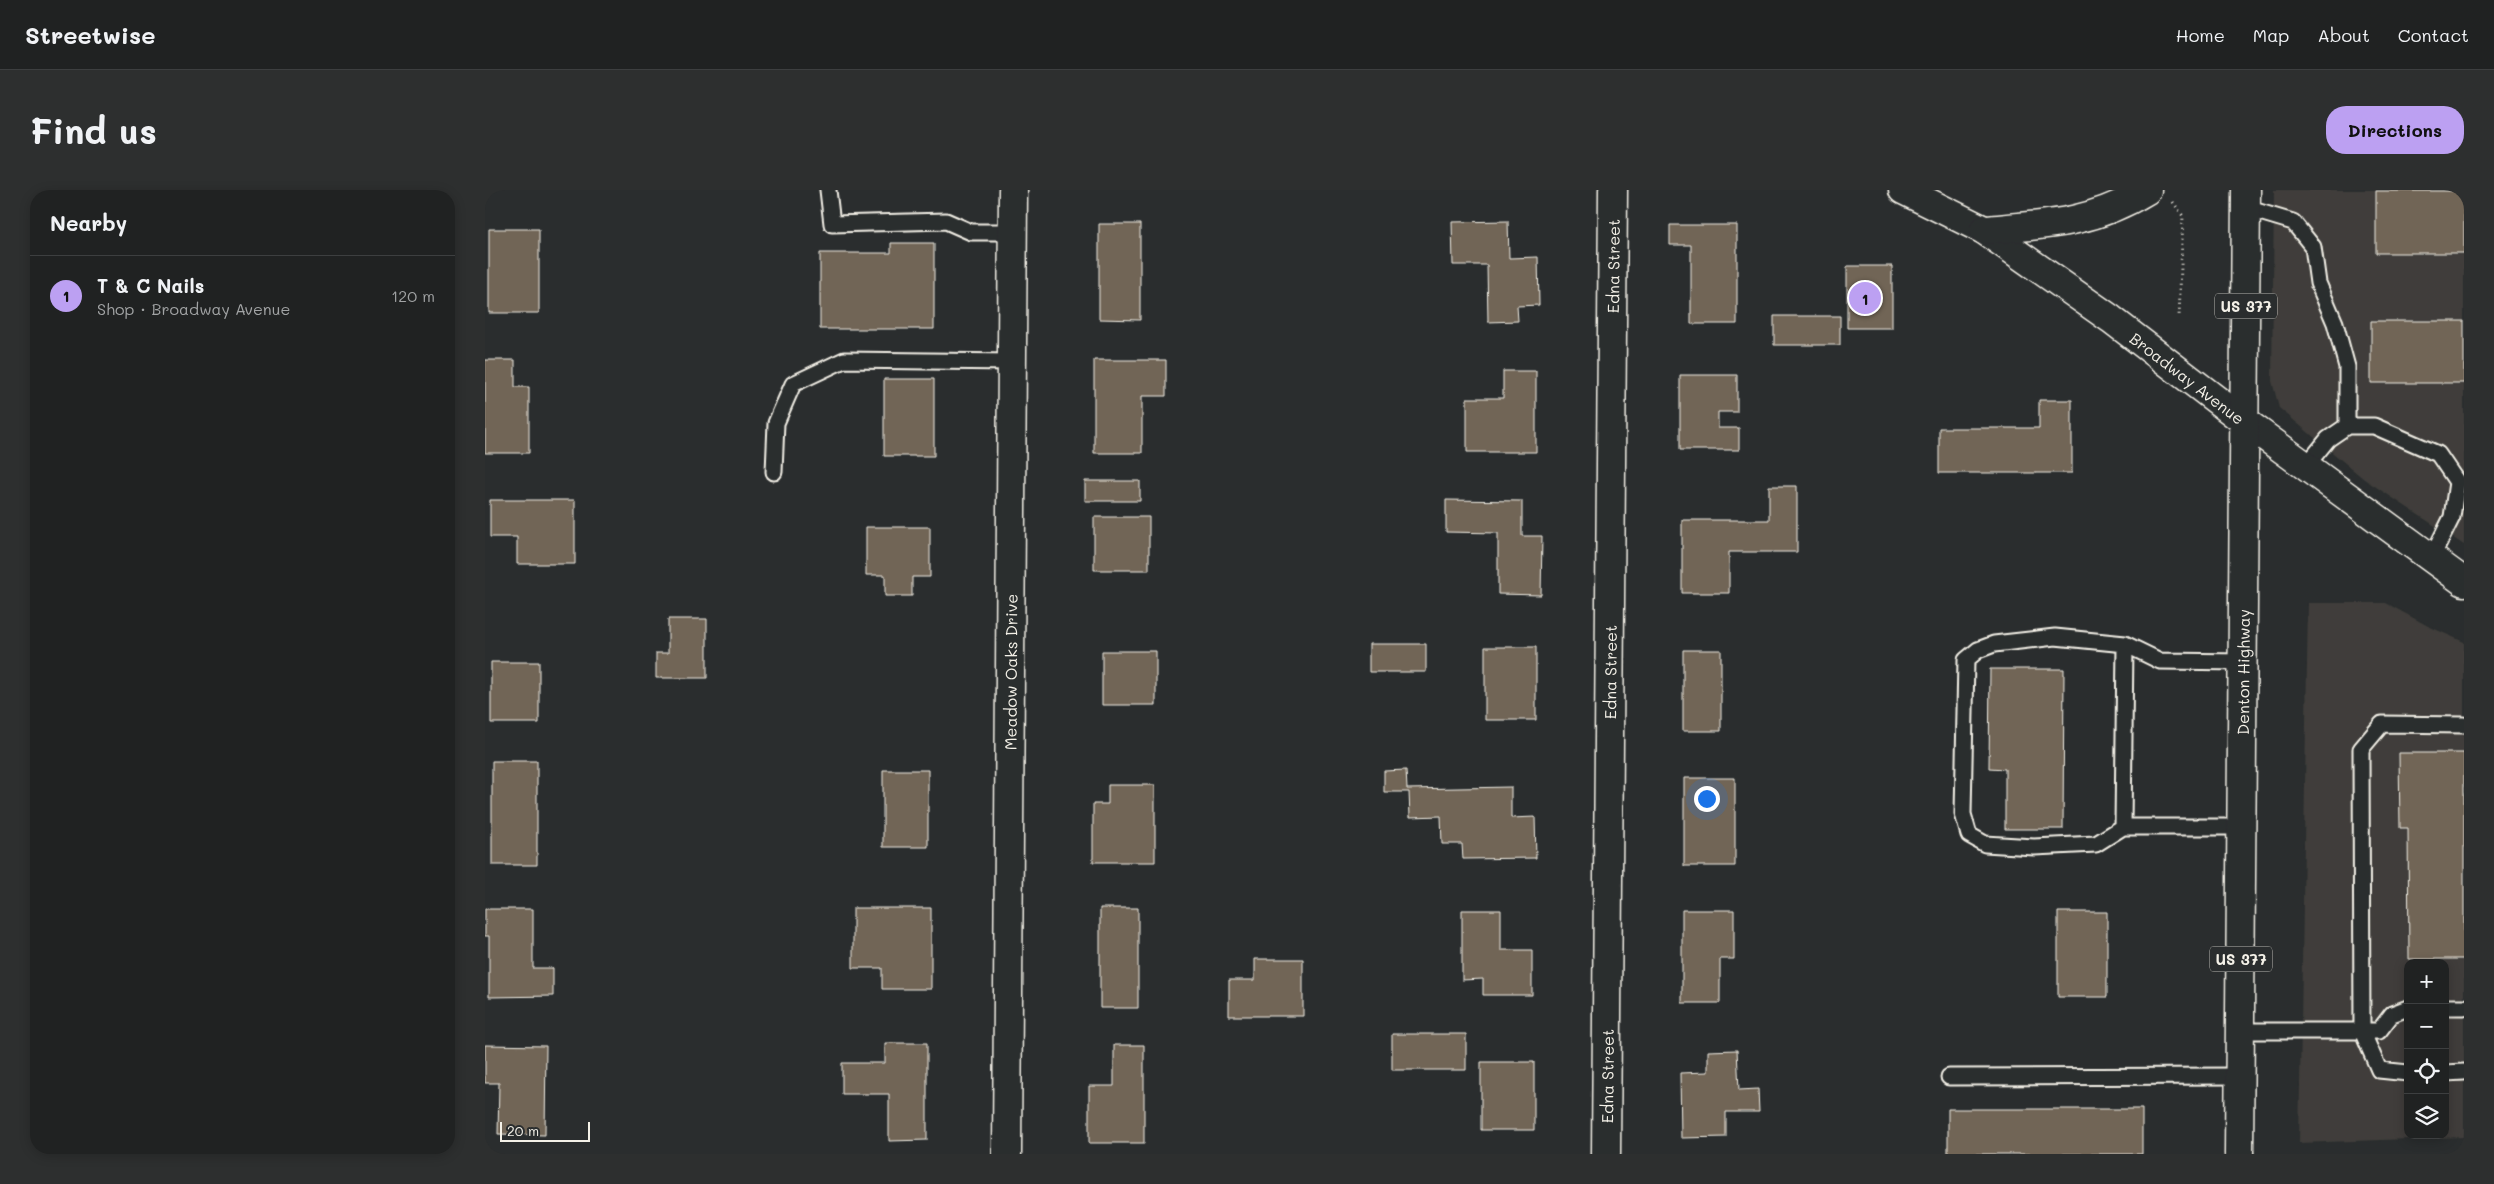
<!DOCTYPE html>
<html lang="en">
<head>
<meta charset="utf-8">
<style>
  body { margin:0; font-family:Mali,sans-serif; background:#2d2f2f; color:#f1f3f6 }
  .controls { position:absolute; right:15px; bottom:15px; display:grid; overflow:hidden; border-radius:10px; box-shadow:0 2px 12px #0003 }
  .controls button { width:45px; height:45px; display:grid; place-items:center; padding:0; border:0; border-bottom:1px solid #3d3f40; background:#202222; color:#f1f3f6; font:25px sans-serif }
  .scale { position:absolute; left:15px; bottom:12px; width:90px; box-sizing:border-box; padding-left:5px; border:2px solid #f4f1e8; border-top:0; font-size:14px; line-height:18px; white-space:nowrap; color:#f4f1e8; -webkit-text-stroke:4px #2a2d2e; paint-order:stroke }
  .you { position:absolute; left:1221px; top:608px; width:18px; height:18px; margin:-12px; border:4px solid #fff; border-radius:50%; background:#1a73e8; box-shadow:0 0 0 8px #1a73e833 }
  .badge { display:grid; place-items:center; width:32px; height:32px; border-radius:50%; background:#bca0f2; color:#111; font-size:16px; font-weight:700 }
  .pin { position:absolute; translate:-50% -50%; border:2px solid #fff; box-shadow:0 1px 5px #0006 }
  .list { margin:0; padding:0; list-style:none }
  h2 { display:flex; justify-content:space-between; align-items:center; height:65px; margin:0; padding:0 20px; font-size:21px }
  h2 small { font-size:16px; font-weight:400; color:#a2a4a5 }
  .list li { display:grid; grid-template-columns:32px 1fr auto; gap:15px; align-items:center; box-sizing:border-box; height:80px; padding:0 20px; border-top:1px solid #3d3f40 }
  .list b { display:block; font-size:19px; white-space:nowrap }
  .list p { margin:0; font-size:16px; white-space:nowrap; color:#a2a4a5 }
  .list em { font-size:16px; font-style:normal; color:#a2a4a5 }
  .icon { flex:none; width:28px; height:28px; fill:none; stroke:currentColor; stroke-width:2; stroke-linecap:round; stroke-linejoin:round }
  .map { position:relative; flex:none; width:1979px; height:964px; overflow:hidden; border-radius:20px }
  header { display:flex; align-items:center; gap:30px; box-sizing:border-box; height:70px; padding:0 25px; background:#202222; border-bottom:1px solid #3d3f40 }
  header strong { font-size:24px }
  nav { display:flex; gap:28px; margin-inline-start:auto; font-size:18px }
  .intro { display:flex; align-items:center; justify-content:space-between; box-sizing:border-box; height:120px; padding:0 30px }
  h1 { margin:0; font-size:35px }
  .button { padding:12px 22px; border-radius:20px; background:#bca0f2; color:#111; font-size:18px; font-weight:700 }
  main { display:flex; gap:30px; padding:0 30px }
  aside { flex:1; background:#202222; border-radius:20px; box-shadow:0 2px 12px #0003 }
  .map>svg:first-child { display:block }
  .built { fill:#3f3e3a; fill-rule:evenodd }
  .building { fill:#716557; stroke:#f4f1e8 }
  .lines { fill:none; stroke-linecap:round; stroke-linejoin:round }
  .service-casing { stroke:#f4f1e8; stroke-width:19 }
  .minor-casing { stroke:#f4f1e8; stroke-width:31 }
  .secondary-casing { stroke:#f4f1e8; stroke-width:31 }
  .primary-casing { stroke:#f4f1e8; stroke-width:31 }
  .path { stroke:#f4f1e8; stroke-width:3; stroke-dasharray:1 4; stroke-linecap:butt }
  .service { stroke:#2a2d2e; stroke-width:15 }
  .minor { stroke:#2a2d2e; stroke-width:28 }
  .secondary { stroke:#2a2d2e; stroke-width:28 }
  .primary { stroke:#2a2d2e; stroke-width:28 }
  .labels { text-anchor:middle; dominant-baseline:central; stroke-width:4.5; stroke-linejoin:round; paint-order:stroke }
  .shield { fill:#2a2d2e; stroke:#b7b6b0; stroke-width:1 }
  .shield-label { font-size:15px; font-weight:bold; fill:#f4f1e8 }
  .street-label { font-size:16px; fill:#f4f1e8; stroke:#2a2d2e }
</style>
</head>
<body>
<header>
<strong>Streetwise</strong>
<nav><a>Home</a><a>Map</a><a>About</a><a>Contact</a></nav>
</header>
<div class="intro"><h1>Find us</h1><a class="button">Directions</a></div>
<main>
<aside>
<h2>Nearby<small></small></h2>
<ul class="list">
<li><span class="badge">1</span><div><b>T &amp; C Nails</b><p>Shop · Broadway Avenue</p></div><em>120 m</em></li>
</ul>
</aside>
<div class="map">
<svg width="1979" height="964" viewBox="0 0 1979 964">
  <rect width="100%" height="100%" fill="#2a2d2e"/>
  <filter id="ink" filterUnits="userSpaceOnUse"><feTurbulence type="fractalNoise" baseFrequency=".02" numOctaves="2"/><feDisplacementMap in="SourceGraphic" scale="10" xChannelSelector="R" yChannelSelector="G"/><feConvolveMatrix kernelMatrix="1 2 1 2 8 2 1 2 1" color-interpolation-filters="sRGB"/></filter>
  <g filter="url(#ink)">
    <path class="built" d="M 1789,0 L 1979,0 L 1979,355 L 1879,289 L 1794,218 L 1787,191 Z
      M 1823,413 L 1901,413 L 1943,436 L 1979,452 L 1979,947 L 1814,953 ZM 1923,773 L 1960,773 L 1960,945 L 1923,945 Z"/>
    <path class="building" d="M 1891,1 L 1979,1 L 1979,63 L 1891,63 Z
      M 1023,31 L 1024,68 L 1053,67 L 1054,115 L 1032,116 L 1033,131 L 1003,132 L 1002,75 L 968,75 L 967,32 Z
      M 614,34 L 655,34 L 655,130 L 614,129 Z
      M 1185,35 L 1252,35 L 1252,134 L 1206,134 L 1206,55 L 1185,55 Z
      M 4,39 L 54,39 L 54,123 L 4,123 Z
      M 406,53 L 449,53 L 449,139 L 335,139 L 335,63 L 406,63 Z
      M 1362,76 L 1407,76 L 1407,138 L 1362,138 Z
      M 1289,126 L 1355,126 L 1355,155 L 1289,155 Z
      M 1886,131 L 1979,131 L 1979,193 L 1886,193 Z
      M 0,170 L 30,170 L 30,197 L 44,197 L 44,263 L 0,263 Z
      M 609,170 L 681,170 L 681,206 L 657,206 L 657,263 L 609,263 Z
      M 1018,181 L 1051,181 L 1051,262 L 982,262 L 982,208 L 1018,208 Z
      M 1195,185 L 1252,185 L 1252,222 L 1233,222 L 1233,238 L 1254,238 L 1254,260 L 1195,260 Z
      M 399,189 L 449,189 L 449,266 L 399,266 Z
      M 1554,210 L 1587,210 L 1587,283 L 1454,283 L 1454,238 L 1554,238 Z
      M 600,291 L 655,291 L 655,311 L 600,311 Z
      M 1284,296 L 1312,296 L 1312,362 L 1244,362 L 1244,403 L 1197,403 L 1197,330 L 1284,330 Z
      M 5,310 L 90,310 L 90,374 L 32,374 L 32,347 L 5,347 Z
      M 961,310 L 1037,311 L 1037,346 L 1057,346 L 1056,405 L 1013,404 L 1013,343 L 961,342 Z
      M 609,327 L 664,327 L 664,380 L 609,380 Z
      M 381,337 L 445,337 L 445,387 L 427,387 L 427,406 L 400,406 L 400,385 L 381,385 Z
      M 183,429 L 222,429 L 222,488 L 171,488 L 171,463 L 183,463 Z
      M 884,454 L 941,454 L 941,482 L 884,482 Z
      M 1000,457 L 1051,457 L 1051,530 L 1000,530 Z
      M 1198,460 L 1236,460 L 1236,541 L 1198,541 Z
      M 617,461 L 671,461 L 671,515 L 617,515 Z
      M 6,472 L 54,472 L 54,533 L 6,533 Z
      M 1505,479 L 1579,479 L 1578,639 L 1520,639 L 1520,579 L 1504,578 Z
      M 1914,563 L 1979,563 L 1979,769 L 1924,769 L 1923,638 L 1915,638 Z
      M 7,571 L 52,571 L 52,675 L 7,675 Z
      M 398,580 L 443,580 L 443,657 L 398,657 Z
      M 921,580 L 922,599 L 1026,597 L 1026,628 L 1050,627 L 1051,668 L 978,669 L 977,654 L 957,654 L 956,626 L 925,627 L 924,602 L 899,602 L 899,581 Z
      M 1199,588 L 1250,588 L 1250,676 L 1199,676 Z
      M 623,595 L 670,595 L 670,672 L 608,672 L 608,614 L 623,614 Z
      M 368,718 L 446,718 L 446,799 L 397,799 L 397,778 L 368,778 Z
      M 615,718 L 653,718 L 653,818 L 615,818 Z
      M 0,719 L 48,719 L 48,778 L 68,778 L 68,806 L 4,807 L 4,746 L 0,746 Z
      M 977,720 L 1016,720 L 1016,760 L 1047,760 L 1047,805 L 998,805 L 998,789 L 977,790 Z
      M 1197,720 L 1249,720 L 1249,769 L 1235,769 L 1235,813 L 1197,813 Z
      M 1573,722 L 1622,722 L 1622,807 L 1573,807 Z
      M 770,769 L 818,769 L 818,826 L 744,826 L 744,790 L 770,790 Z
      M 907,844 L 981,844 L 981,880 L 907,880 Z
      M 400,853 L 442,853 L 442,950 L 404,951 L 404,904 L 357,904 L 357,873 L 400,873 Z
      M 0,855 L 61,856 L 60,945 L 13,944 L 14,893 L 0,893 Z
      M 629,855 L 659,855 L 659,953 L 604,953 L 604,896 L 629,896 Z
      M 1252,860 L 1254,900 L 1273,899 L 1274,922 L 1241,922 L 1241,947 L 1196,948 L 1195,883 L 1223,882 L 1223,861 Z
      M 996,872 L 1049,872 L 1049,940 L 996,940 Z
      M 1463,919 L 1657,919 L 1657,964 L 1463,964 Z"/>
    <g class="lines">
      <defs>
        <path id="service" d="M 343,0 L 347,34 L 461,31 L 486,42 L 528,42
          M 1761,18 L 1808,32 L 1828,57 L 1833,93 L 1850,133 L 1862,177 L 1862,236
          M 1821,276 L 1843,249 L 1862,236 L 1889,236 L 1953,264 L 1972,292 L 1967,327 L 1946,369
          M 289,282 L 291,233 L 308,194 L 359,170 L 527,172
          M 1638,637 L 1640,454
          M 1757,637 L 1638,637 L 1611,654 L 1549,657 L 1500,654 L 1484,645 L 1478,624 L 1481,470 L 1493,460 L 1509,454 L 1570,447 L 1640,454 L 1675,471 L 1759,472
          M 1960,817 L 1979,817
          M 1756,841 L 1894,841 L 1907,824 L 1923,818
          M 1923,883 L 1894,880 L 1877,841 L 1876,559 L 1897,534 L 1979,535
          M 1960,883 L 1979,882
          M 1464,887 L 1755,886"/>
        <g id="minor">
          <path id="s1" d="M 522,964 L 528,0"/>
          <path id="s2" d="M 1121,964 L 1128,0"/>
        </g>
        <g id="secondary">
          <path id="s3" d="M 1418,0 L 1499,40 L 1626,129 L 1759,231 L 1979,392"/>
        </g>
        <g id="primary">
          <path d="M 1499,40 C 1561,35 1607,34 1662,0"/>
          <path id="s4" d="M 1754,964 L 1761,0"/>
        </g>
      </defs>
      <use href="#service" class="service-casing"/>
      <use href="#minor" class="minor-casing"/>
      <use href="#secondary" class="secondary-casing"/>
      <use href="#primary" class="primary-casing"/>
      <path class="path" d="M 1688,12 L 1698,26 L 1694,127"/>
      <use href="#service" class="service"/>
      <use href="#minor" class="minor"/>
      <use href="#secondary" class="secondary"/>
      <use href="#primary" class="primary"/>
    </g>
  </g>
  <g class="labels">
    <g class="shield">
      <rect x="1730" y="103.5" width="62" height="25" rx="4"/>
      <rect x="1725" y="756.5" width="62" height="25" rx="4"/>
    </g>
    <g class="shield-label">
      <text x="1761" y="116">US 377</text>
      <text x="1756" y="769">US 377</text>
    </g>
    <g class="street-label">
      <text stroke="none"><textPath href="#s2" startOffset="888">Edna Street</textPath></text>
      <text stroke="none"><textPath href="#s3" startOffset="342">Broadway Avenue</textPath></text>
      <text stroke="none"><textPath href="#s1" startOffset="482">Meadow Oaks Drive</textPath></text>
      <text stroke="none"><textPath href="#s2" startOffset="482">Edna Street</textPath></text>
      <text stroke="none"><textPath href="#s4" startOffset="482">Denton Highway</textPath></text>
      <text stroke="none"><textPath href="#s2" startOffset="78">Edna Street</textPath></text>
    </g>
  </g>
</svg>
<div class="controls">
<button>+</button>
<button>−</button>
<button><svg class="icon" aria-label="locate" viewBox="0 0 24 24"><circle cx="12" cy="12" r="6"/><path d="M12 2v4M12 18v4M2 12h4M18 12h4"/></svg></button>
<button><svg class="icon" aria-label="layers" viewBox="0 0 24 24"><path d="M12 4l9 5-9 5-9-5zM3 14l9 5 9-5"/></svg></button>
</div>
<div class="scale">20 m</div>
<div class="you"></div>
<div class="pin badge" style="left:1380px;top:108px">1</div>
</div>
</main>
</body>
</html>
